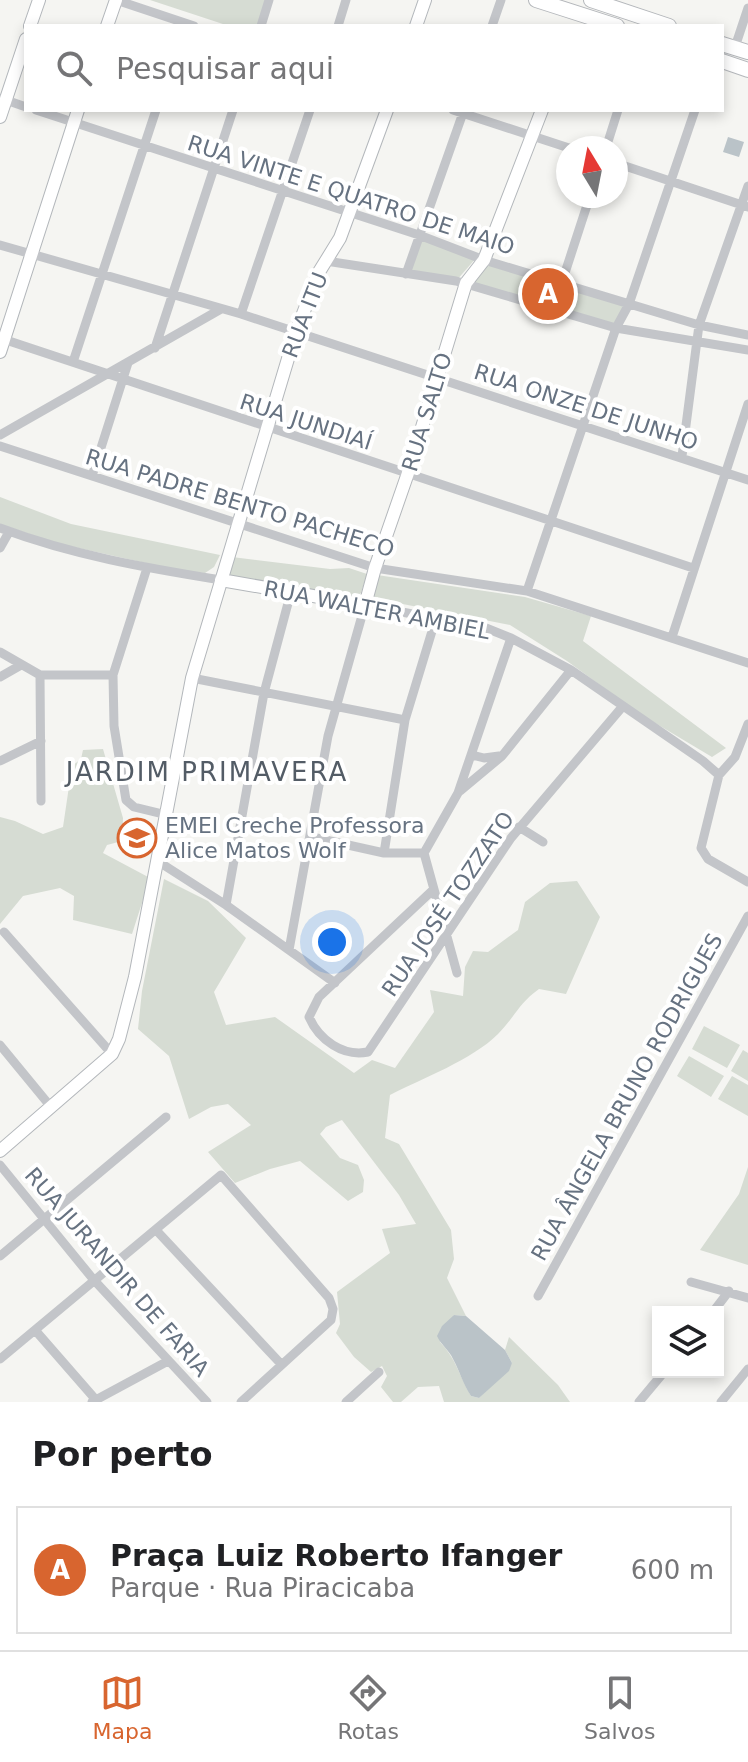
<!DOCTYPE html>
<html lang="pt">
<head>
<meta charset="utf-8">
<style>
  body { margin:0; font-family:"DejaVu Sans",sans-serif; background:#f2f2f2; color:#202124 }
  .controls { position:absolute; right:24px; bottom:24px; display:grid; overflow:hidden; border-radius:0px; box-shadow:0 4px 12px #0003 }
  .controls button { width:72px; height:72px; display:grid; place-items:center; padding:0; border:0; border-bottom:2px solid #e0e0e0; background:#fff; color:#202124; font:40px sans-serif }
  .compass { position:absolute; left:556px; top:136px; width:72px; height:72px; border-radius:50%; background:#fff; box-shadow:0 4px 12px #0003; rotate:350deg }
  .you { position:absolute; left:332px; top:942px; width:28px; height:28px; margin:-20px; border:6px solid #fff; border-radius:50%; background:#1a73e8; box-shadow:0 0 0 12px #1a73e833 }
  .badge { display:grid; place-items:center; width:52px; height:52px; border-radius:50%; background:#d8652f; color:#fff; font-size:26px; font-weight:700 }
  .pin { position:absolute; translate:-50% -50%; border:4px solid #fff; box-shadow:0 2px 8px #0006 }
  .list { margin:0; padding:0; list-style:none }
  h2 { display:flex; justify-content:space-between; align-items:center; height:104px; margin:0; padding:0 32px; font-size:34px }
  h2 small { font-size:26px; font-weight:400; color:#757577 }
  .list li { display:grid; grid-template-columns:52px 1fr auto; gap:24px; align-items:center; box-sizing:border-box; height:128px; margin:0 16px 16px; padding:0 16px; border:2px solid #e0e0e0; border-radius:0px }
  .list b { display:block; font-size:30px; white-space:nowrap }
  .list p { margin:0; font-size:26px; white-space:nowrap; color:#757577 }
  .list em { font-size:26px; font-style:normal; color:#757577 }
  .icon { flex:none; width:44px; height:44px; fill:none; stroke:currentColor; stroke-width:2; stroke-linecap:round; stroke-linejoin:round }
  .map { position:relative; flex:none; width:748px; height:1402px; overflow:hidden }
  .search { position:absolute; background:#fff; box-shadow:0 4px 12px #0003; left:24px; right:24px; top:24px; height:88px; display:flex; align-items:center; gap:20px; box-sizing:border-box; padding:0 28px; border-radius:0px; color:#757577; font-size:30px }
  .sheet { height:248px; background:#fff }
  nav { display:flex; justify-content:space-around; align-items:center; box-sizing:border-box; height:112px; border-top:2px solid #e0e0e0; background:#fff; font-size:22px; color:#757577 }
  nav a { display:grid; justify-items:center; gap:4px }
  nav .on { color:#d8652f }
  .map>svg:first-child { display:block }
  .green { fill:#d6dcd3 }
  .water { fill:#bac3c8 }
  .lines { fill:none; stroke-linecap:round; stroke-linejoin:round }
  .secondary-casing { stroke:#b3b7bb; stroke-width:14 }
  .primary-casing { stroke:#b4b7bb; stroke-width:16 }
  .street { stroke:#c3c5c9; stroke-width:9 }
  .secondary { stroke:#fff; stroke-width:12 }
  .primary { stroke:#fff; stroke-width:14 }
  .labels { text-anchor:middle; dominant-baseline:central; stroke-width:8; stroke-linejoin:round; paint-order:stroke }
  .street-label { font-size:22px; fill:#667281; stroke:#fff }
  .poi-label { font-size:22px; fill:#667281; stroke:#fff; text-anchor:start }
  .quarter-label { font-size:26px; letter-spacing:2px; fill:#535c66; stroke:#fff }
</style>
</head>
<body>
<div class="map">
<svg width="748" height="1402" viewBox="0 0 748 1402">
  <rect width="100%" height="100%" fill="#f5f5f2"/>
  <path class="green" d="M 150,0 L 266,0 L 257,26 L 229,26 Z
    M 419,235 L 477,257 L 456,281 L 406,274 Z
    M 484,260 L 629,304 L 616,328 L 466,283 Z
    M 0,497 L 71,524 L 220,555 L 214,567 L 205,573 L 186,572 L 56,543 L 0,524 Z
    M 232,557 L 330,569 L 349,568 L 367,574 L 361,593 L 353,598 L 233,577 L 228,572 Z
    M 377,575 L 525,597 L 591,616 L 583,641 L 726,748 L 712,757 L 640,714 L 567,661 L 510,625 L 372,598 Z
    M 103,749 L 123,818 L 122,841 L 107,845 L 103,853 L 150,878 L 132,934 L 73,920 L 74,896 L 60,888 L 23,896 L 0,924 L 0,817 L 15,821 L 43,834 L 63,827 L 72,766 L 81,759 L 83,750 Z
    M 164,879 L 208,901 L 246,938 L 214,992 L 226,1025 L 275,1017 L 354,1073 L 372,1060 L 395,1068 L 434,1012 L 430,990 L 463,996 L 465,967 L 473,951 L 488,952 L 518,930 L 525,902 L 550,883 L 577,881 L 600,917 L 566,994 L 539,989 C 518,1004 515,1017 498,1034 C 472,1060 423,1078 390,1095 L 385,1138 L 399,1144 L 451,1230 L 454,1259 L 447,1278 L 466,1316 L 454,1315 L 440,1342 C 456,1358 460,1378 471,1396 L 479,1398 L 512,1363 L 505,1350 L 509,1337 L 558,1385 L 570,1402 L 444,1402 L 439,1386 L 418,1387 L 401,1402 L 393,1402 L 381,1387 L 387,1376 L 382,1366 L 371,1372 L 354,1357 L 336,1333 L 340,1324 L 337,1292 L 390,1253 L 382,1229 L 416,1224 L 399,1195 L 342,1120 L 326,1127 L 320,1134 L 340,1158 L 358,1165 L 364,1180 L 363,1192 L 348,1201 L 300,1161 L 270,1169 L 235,1183 L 208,1152 L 251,1125 L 228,1104 L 211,1107 L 189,1119 L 169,1056 L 138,1029 L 142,991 Z
    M 704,1026 L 740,1045 L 727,1068 L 692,1049 Z
    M 743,1050 L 748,1053 L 748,1081 L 731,1071 Z
    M 689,1056 L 724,1076 L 711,1097 L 677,1076 Z
    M 732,1076 L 748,1085 L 748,1116 L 718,1099 Z
    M 748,1167 L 748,1265 L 700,1250 L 739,1194 Z"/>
  <path class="water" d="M 728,137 L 744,142 L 739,157 L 723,152 Z
    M 454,1315 L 466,1316 L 505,1350 L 512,1363 L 509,1371 L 479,1398 L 471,1396 C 463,1384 460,1372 453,1359 C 449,1350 441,1345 437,1336 L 442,1326 Z"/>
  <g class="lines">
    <defs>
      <path id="secondary" d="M 30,26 L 39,0
        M 107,26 L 116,0
        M 416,26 L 425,0
        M 0,117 L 26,39
        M 0,352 L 78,110
        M 221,580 L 365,605 L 375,568 L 408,473 L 466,283 L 484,260 L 542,110
        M 0,1151 L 112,1054 L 119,1039 L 135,977 L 192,678 L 296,332 L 319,272 L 340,238 L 387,110"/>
      <path id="primary" d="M 536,0 L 617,26
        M 591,0 L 669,26
        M 722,44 L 748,52
        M 722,61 L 748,70"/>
    </defs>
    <use href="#secondary" class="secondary-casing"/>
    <use href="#primary" class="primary-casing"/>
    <path class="street" d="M 116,0 L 194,26
      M 261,26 L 269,0
      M 338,26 L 346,0
      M 492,26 L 501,0
      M 734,50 L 748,8
      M 3,99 L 26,107
      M 36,110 L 419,235 L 484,260 L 699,325 L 748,335
      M 453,110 L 569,148
      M 606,148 L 618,110
      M 616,163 L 748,207
      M 0,245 L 241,314 L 748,480
      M 326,261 L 456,281 L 616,328 L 748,350
      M 406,274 L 464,110
      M 562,282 L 590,196
      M 241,314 L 310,110
      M 0,338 L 693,568
      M 155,348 L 233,110
      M 73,362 L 156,110
      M 0,435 L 221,309
      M 0,446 L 375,568 L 527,591 L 748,663
      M 682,456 L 699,325 L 748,186
      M 92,476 L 128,363
      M 0,528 C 72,555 146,568 221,580
      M 0,548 L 9,532
      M 147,568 L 113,675 L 114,726 L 126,800 L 134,807 L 167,815
      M 527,591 L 616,328 L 629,304 L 695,110
      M 672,637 L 748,404
      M 0,652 L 40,675 L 113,675
      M 40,675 L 41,801
      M 0,677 L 21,665
      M 192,678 L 405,720
      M 748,724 L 735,757 L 719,775 L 701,848 L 708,859 L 748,882
      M 472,755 L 484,758 L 499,756
      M 0,761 L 41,741
      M 460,791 L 502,756 L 571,670
      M 519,827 L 543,842
      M 312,837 L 384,853 L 424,853
      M 384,853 L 405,720 L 436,618
      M 424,853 L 458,793 L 511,638
      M 424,853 L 457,973
      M 159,862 L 226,905 L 335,983
      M 434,889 L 319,997 L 309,1017 C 319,1040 343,1057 368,1052 L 511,838 L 623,706
      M 226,905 L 264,693 L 291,592
      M 4,932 L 112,1054
      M 289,950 L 328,736 L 365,605 L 486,628 L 511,638 L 571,670 L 703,761 L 719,775
      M 0,1045 L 51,1107
      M 0,1165 L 93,1279 L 207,1402
      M 156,1230 L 281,1364
      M 0,1256 L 166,1117
      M 691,1282 L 748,1298
      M 538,1296 L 748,916
      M 713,1312 L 729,1291
      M 35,1330 L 96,1400
      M 0,1359 L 221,1175 L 329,1298 L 333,1309 L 331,1320 L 241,1402
      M 92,1402 L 168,1361
      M 346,1402 L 379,1372
      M 639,1402 L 664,1372
      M 721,1402 L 748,1369"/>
    <use href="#secondary" class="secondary"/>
    <use href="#primary" class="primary"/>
  </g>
  <defs>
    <symbol id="school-ring" viewBox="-11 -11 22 22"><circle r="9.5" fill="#fff" stroke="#d8652f" stroke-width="1.5"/><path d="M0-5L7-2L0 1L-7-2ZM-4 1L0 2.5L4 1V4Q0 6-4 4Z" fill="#d8652f"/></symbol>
  </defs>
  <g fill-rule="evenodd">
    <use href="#school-ring" x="115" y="816" width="44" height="44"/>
  </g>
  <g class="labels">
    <g class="street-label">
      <text transform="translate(351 195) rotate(18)">RUA VINTE E QUATRO DE MAIO</text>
      <text transform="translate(305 315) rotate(-69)">RUA ITU</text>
      <text transform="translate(586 407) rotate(18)">RUA ONZE DE JUNHO</text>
      <text transform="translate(427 412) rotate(-73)">RUA SALTO</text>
      <text transform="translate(306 422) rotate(18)">RUA JUNDIAÍ</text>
      <text transform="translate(240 503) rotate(17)">RUA PADRE BENTO PACHECO</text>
      <text transform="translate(377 610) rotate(11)">RUA WALTER AMBIEL</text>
      <text transform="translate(448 904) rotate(-56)">RUA JOSÉ TOZZATO</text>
      <text transform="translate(627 1097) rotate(-61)">RUA ÂNGELA BRUNO RODRIGUES</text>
      <text transform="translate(117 1272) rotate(49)">RUA JURANDIR DE FARIA</text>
    </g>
    <g class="poi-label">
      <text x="165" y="825">EMEI Creche Professora<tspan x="165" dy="25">Alice Matos Wolf</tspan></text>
    </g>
    <g class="quarter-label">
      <text x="207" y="772">JARDIM PRIMAVERA</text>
    </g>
  </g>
</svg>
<div class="controls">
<button><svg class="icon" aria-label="layers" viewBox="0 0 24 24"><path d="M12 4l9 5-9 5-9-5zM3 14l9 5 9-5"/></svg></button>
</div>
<svg class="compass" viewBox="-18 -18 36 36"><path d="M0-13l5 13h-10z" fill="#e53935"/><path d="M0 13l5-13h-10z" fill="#757577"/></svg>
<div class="you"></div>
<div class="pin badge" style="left:548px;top:294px">A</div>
<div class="search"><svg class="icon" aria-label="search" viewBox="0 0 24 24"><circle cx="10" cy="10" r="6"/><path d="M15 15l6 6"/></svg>Pesquisar aqui</div>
</div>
<section class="sheet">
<h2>Por perto<small></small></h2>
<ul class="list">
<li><span class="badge">A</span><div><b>Praça Luiz Roberto Ifanger</b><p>Parque · Rua Piracicaba</p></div><em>600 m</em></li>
</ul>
</section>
<nav>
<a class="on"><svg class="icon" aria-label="map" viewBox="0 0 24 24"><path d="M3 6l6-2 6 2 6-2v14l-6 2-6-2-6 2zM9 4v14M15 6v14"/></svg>Mapa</a>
<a><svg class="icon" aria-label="directions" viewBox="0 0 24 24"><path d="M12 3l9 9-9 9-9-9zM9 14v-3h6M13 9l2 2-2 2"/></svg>Rotas</a>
<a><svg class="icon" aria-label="saved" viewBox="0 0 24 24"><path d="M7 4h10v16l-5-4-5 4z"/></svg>Salvos</a>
</nav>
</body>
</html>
